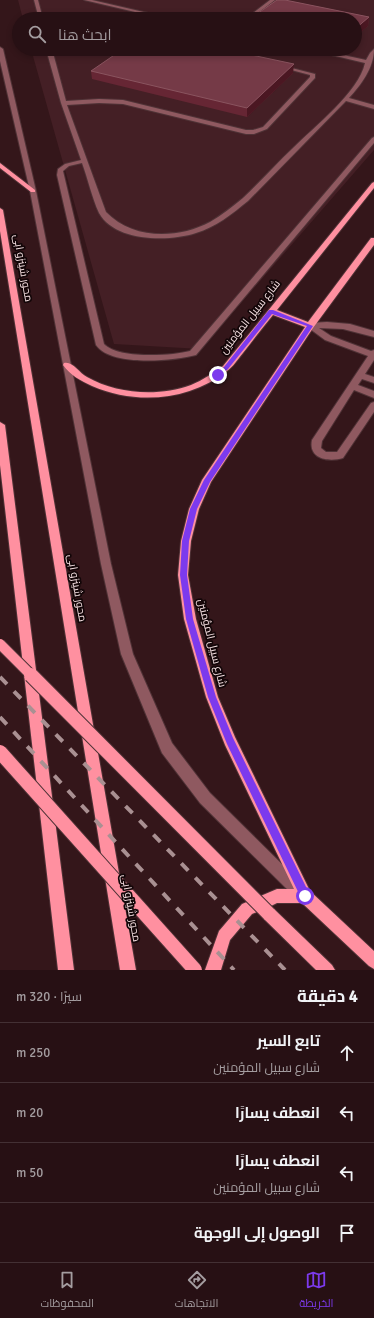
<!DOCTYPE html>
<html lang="ar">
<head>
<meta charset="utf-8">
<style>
  body { margin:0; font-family:Signika,Cairo,sans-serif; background:#331e22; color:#f1f3f6; direction:rtl }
  .stop { position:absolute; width:12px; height:12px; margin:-9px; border:3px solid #7c3aed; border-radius:50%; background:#fff }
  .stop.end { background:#7c3aed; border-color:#fff; box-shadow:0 1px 4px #0008 }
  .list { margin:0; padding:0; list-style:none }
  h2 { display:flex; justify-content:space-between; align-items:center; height:52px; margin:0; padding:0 16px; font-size:17px }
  h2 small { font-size:13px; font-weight:400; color:#a49da0 }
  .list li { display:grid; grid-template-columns:26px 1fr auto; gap:12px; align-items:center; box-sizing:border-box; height:60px; padding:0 16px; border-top:1px solid #433034 }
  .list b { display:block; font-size:15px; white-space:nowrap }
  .list p { margin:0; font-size:13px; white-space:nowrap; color:#a49da0 }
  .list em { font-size:13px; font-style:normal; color:#a49da0 }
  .icon { flex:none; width:22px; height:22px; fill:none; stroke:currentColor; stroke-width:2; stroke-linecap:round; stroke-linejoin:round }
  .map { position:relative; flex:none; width:374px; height:970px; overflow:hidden; direction:ltr }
  .search { position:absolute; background:#271014; box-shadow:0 2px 6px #0003; left:12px; right:12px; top:12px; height:44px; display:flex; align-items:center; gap:10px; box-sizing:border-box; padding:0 14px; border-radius:22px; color:#a49da0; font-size:15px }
  .sheet { height:292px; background:#271014 }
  nav { display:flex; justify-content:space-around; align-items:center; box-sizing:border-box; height:56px; border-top:1px solid #433034; background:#271014; font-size:11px; color:#a49da0 }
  nav a { display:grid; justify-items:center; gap:2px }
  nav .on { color:#7c3aed }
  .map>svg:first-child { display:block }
  .built { fill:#441f25 }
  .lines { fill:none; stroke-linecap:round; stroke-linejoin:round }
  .minor-casing { stroke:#4f3236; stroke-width:2 }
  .major-casing { stroke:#4f3236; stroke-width:2 }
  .minor { fill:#8f5960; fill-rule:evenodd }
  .major { fill:#ff90a0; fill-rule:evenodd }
  .rail { stroke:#a99092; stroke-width:4; stroke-dasharray:10 10; stroke-linecap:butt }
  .major-bridge-far1-casing { stroke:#4f3236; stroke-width:12; stroke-linecap:butt }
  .major-bridge-casing { stroke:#4f3236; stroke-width:16; stroke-linecap:butt }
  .major-bridge-far1 { stroke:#ff90a0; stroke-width:10 }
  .major-bridge { stroke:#ff90a0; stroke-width:14 }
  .wall { fill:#662634 }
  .shaded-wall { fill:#4b1722 }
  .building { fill:#753a47; stroke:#8a545f }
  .route { fill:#7c3aed }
  .labels { text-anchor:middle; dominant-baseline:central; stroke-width:3.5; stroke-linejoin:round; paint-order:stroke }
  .street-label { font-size:11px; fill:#f6e0e2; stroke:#130608 }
</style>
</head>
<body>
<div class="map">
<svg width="374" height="970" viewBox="0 0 374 970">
  <rect width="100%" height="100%" fill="#34161a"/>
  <path class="built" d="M 18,0 L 374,0 L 374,150 L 201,349 L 114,344 L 31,49 L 355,49 L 355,19 L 23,19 Z"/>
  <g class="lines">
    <defs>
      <path id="minor" d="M 34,0 L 38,0 L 43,19 L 39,19 Z
        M 84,0 L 92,0 L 174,19 L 165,19 Z
        M 270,0 L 275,0 L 250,19 L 245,19 Z
        M 0,47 L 3,49 L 36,191 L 111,564 L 133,654 L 172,743 L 210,793 L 304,886 L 306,891 L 304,896 L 299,898 L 294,896 L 200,803 L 162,753 L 121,654 L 101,564 L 30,191 L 0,61 Z
        M 46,49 L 52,49 L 66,101 L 99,99 L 123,100 L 246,130 L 253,130 L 263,127 L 310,77 L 310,75 L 280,67 L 280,65 L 315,74 L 315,78 L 267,129 L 254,134 L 246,134 L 123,104 L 99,103 L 67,105 L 106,212 C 133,240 178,239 210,222 C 222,215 233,206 243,198 C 260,182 276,164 293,148 C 314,127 359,92 365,63 L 306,49 L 316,49 L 366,60 L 370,53 L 374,49 C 374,68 361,85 349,98 L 374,105 L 374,109 L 346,101 L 248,201 C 232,214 216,227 196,233 C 169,242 115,242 99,213 C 92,198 88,179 82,163 L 69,166 L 63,171 L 104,344 C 118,359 171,356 190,351 L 372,138 L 374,137 L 374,143 L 196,355 C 173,361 111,367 96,345 L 57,175 L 58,169 L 65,164 L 81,160 L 61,103 Z
        M 327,322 L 350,324 L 374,331 L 374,337 L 343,329 L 319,328 L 331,336 L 371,351 L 374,350 L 374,360 L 365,374 L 374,377 L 374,383 L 362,379 L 358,385 L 374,391 L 374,398 L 354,390 L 322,441 L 321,448 L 326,452 L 337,452 L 371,403 L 374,402 L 374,412 L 343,458 C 330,462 308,460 312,440 L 368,356 L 325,340 L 306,326 L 310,323 Z"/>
      <path id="major" d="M 0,163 L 35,190 L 35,192 L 31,192 L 0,168 Z
        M 374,182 L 374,188 L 277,310 L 308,322 L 371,238 L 374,238 L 374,245 L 313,328 L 211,482 L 199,509 L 191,541 L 188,575 L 196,619 L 218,697 L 235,737 L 310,891 L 374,951 L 374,969 L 369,966 L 302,903 L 277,903 L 269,907 L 274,909 L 332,965 L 335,970 L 316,970 L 264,919 L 262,914 L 264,909 L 252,914 L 230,940 L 221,970 L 205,970 L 219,931 L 242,904 L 277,889 L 294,889 L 225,745 L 206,697 L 184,619 L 178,575 L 181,541 L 189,509 L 202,480 L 305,327 L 273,315 C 263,327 253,340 243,353 C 238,359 233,367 227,371 C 189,401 136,405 92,386 C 81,381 70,375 63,365 L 64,363 C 73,361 79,373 87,377 C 117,394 158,397 191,385 C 203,380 213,373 223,366 L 372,183 Z
        M 0,208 L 3,210 L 136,970 L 120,970 L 0,231 Z
        M 0,422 L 5,425 L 74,970 L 58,970 L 0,465 Z"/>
    </defs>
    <use href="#minor" class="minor-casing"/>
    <use href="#major" class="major-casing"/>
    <use href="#minor" class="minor"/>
    <use href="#major" class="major"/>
    <path class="rail" d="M 0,677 L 285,970
      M 0,717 L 234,970"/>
    <defs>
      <path id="major-bridge-far1" d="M 0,644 L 32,676"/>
      <path id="major-bridge" d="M 31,675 L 269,914
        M 0,752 L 195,970"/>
    </defs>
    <use href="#major-bridge-far1" class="major-bridge-far1-casing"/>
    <use href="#major-bridge" class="major-bridge-casing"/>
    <use href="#major-bridge-far1" class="major-bridge-far1"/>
    <use href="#major-bridge" class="major-bridge"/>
  </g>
  <path class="wall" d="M 277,0 L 285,0 L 369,17 L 368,26 L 355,37 L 355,19 L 253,19 L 254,16 Z
    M 148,53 L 293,73 L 247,117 L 92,79 L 91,71 Z"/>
  <path class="shaded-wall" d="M 369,17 L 368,26 L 355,37 L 355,29 Z
    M 294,64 L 293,73 L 247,117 L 247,108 Z"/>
  <path class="building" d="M 277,0 L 285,0 L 369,17 L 355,29 L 355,19 L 266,19 L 254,16 Z
    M 123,49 L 131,49 L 148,53 L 153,49 L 223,49 L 294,64 L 247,108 L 91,71 Z"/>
  <path class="route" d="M 269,310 L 273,310 L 313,326 L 210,482 L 197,509 L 189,541 L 187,575 L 193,619 L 216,697 L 233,738 L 309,893 L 310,896 L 309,900 L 305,901 L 302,900 L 227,744 L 208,697 L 186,619 L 180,575 L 182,541 L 190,509 L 204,480 L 307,326 L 272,314 L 228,369 L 220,376 L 216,376 L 216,374 L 224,367 Z"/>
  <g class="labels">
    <g class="street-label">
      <text transform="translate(23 268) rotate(80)">محور شينزو ابى</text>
      <text transform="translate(250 317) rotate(-52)">شارع سبيل المؤمنين</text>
      <text transform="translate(77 588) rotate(80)">محور شينزو ابى</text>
      <text transform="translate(212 643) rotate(76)">شارع سبيل المؤمنين</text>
      <text transform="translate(131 908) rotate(80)">محور شينزو ابى</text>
    </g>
  </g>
</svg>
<div class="stop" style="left:305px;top:896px"></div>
<div class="stop end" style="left:218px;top:375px"></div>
<div class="search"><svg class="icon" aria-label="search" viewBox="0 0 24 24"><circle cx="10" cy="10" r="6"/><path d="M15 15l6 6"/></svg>ابحث هنا</div>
</div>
<section class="sheet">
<h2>4 دقيقة<small>سيرًا · 320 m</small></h2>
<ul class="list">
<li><svg class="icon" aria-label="ahead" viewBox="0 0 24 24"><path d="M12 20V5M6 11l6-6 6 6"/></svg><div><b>تابع السير</b><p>شارع سبيل المؤمنين</p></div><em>250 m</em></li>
<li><svg class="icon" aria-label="left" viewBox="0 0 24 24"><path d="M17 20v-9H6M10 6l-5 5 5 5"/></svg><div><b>انعطف يسارًا</b></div><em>20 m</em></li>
<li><svg class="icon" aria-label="left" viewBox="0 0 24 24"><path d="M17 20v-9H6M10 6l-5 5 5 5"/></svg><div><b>انعطف يسارًا</b><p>شارع سبيل المؤمنين</p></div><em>50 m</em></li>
<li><svg class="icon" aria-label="arrive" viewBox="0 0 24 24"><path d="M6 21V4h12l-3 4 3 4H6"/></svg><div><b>الوصول إلى الوجهة</b></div></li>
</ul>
</section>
<nav>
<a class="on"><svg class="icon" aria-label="map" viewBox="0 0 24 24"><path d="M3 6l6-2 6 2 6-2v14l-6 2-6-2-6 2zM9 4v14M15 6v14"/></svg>الخريطة</a>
<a><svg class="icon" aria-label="directions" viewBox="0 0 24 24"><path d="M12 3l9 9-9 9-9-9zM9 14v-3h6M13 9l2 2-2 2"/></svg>الاتجاهات</a>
<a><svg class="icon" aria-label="saved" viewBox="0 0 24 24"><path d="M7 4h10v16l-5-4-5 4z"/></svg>المحفوظات</a>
</nav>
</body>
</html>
